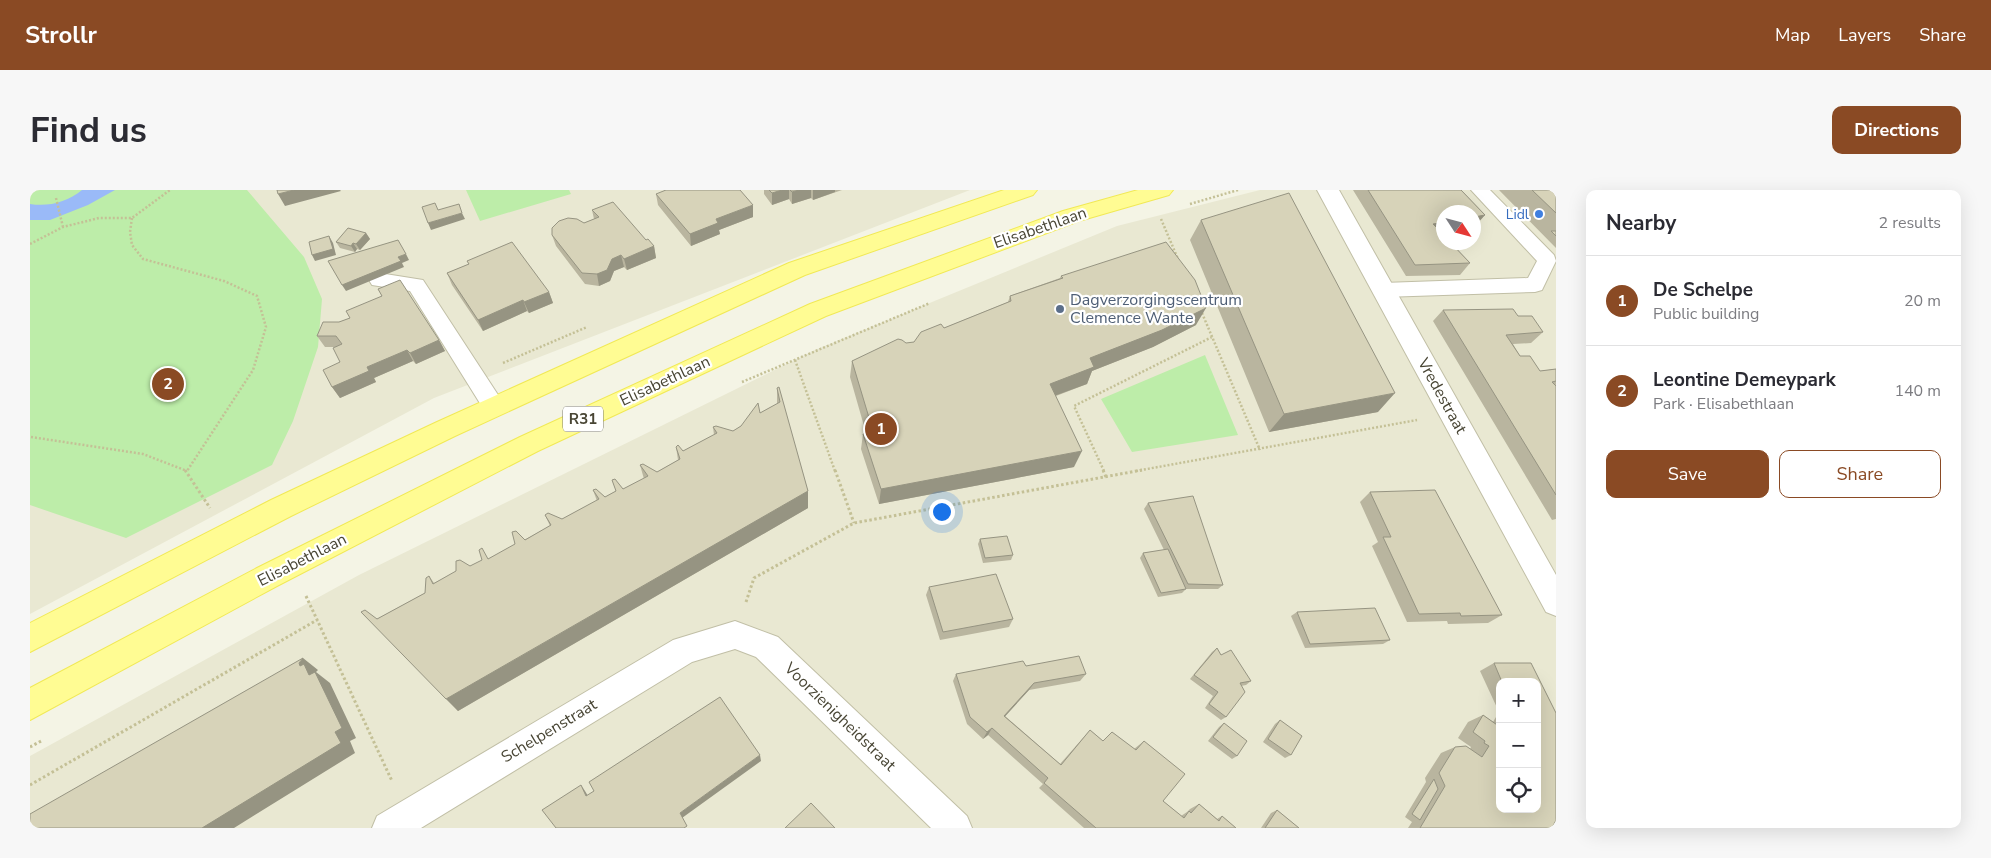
<!DOCTYPE html>
<html lang="en">
<head>
<meta charset="utf-8">
<style>
  body { margin:0; font-family:"Nunito Sans",sans-serif; background:#f7f7f7; color:#2b2b33 }
  .controls { position:absolute; right:15px; bottom:15px; display:grid; overflow:hidden; border-radius:10px; box-shadow:0 5px 20px #0002 }
  .controls button { width:45px; height:45px; display:grid; place-items:center; padding:0; border:0; border-bottom:1px solid #e1e1e2; background:#fff; color:#2b2b33; font:25px sans-serif }
  .compass { position:absolute; left:1406px; top:15px; width:45px; height:45px; border-radius:50%; background:#fff; box-shadow:0 5px 20px #0002; rotate:126deg }
  .you { position:absolute; left:911px; top:321px; width:18px; height:18px; margin:-12px; border:4px solid #fff; border-radius:50%; background:#1a73e8; box-shadow:0 0 0 8px #1a73e833 }
  .badge { display:grid; place-items:center; width:32px; height:32px; border-radius:50%; background:#8a4a24; color:#fff; font-size:16px; font-weight:700 }
  .pin { position:absolute; translate:-50% -50%; border:2px solid #fff; box-shadow:0 1px 5px #0006 }
  .list { margin:0; padding:0; list-style:none }
  h2 { display:flex; justify-content:space-between; align-items:center; height:65px; margin:0; padding:0 20px; font-size:21px }
  h2 small { font-size:16px; font-weight:400; color:#7c7c81 }
  .list li { display:grid; grid-template-columns:32px 1fr auto; gap:15px; align-items:center; box-sizing:border-box; height:90px; padding:0 20px; border-top:1px solid #e1e1e2 }
  .list b { display:block; font-size:19px; white-space:nowrap }
  .list p { margin:0; font-size:16px; white-space:nowrap; color:#7c7c81 }
  .list em { font-size:16px; font-style:normal; color:#7c7c81 }
  .actions { display:flex; gap:10px; padding:15px 20px }
  .actions a { flex:1; padding:11px 0; border:1px solid #8a4a24; border-radius:10px; text-align:center; font-size:18px; color:#8a4a24 }
  .actions .main { background:#8a4a24; color:#fff }
  .icon { flex:none; width:28px; height:28px; fill:none; stroke:currentColor; stroke-width:2; stroke-linecap:round; stroke-linejoin:round }
  .map { position:relative; flex:none; width:1526px; height:638px; overflow:hidden; border-radius:10px }
  header { display:flex; align-items:center; gap:30px; box-sizing:border-box; height:70px; padding:0 25px; background:#8a4a24; color:#fff }
  header strong { font-size:24px }
  nav { display:flex; gap:28px; margin-inline-start:auto; font-size:18px }
  .intro { display:flex; align-items:center; justify-content:space-between; box-sizing:border-box; height:120px; padding:0 30px }
  h1 { margin:0; font-size:35px }
  .button { padding:12px 22px; border-radius:10px; background:#8a4a24; color:#fff; font-size:18px; font-weight:700 }
  main { display:flex; gap:30px; padding:0 30px }
  aside { flex:1; background:#fff; border-radius:10px; box-shadow:0 5px 20px #0002 }
  .map>svg:first-child { display:block }
  .residential { fill:#e9e8d2; fill-rule:evenodd }
  .green { fill:#bdeda9 }
  .water { fill:#9abaf8 }
  .lines { fill:none; stroke-linecap:round; stroke-linejoin:round }
  .lane-casing { stroke:#c1bfa6; stroke-width:2 }
  .street-casing { stroke:#c1bfa6; stroke-width:2 }
  .primary-casing { stroke:#f1e956; stroke-width:2 }
  .path-far1 { stroke:#c4c096; stroke-width:2.5; stroke-dasharray:2 2; stroke-linecap:butt }
  .path { stroke:#c4c096; stroke-width:3; stroke-dasharray:2.5 2.5; stroke-linecap:butt }
  .lane { fill:#fff; fill-rule:evenodd }
  .street { fill:#fff; fill-rule:evenodd }
  .primary { fill:#fffc93; fill-rule:evenodd }
  .wall { fill:#b9b59f; fill-rule:evenodd }
  .shaded-wall { fill:#969482 }
  .building { fill:#d7d3b9; stroke:#969482 }
  .shop-dot { fill:#3f7fe0; stroke:#fff; stroke-width:2 }
  .service-dot { fill:#5c6f8a; stroke:#fff; stroke-width:2 }
  .labels { text-anchor:middle; dominant-baseline:central; stroke-width:4.5; stroke-linejoin:round; paint-order:stroke }
  .far-shop-label { font-size:14px; fill:#366cbe; stroke:#fff; text-anchor:end }
  .shield { fill:#fff; stroke:#7f7d71; stroke-width:1 }
  .shield-label { font-size:15px; font-weight:bold; fill:#484534 }
  .street-label { font-size:16px; fill:#484534; stroke:#fff }
  .service-label { font-size:16px; fill:#4e5e75; stroke:#fff; text-anchor:start }
</style>
</head>
<body>
<header>
<strong>Strollr</strong>
<nav><a>Map</a><a>Layers</a><a>Share</a></nav>
</header>
<div class="intro"><h1>Find us</h1><a class="button">Directions</a></div>
<main>
<div class="map">
<svg width="1526" height="638" viewBox="0 0 1526 638">
  <rect width="100%" height="100%" fill="#f4f4e5"/>
  <path class="residential" d="M 0,0 L 940,0 L 404,208 L 0,424 Z
    M 1230,0 L 1526,0 L 1526,638 L 0,638 L 0,566 L 329,385 L 785,160 L 1087,36 ZM 1414,22 L 1444,22 L 1444,52 L 1414,52 ZM 1470,492 L 1507,492 L 1507,619 L 1470,619 Z"/>
  <path class="green" d="M 0,0 L 217,0 L 274,67 L 292,109 L 288,157 L 263,231 L 242,275 L 96,348 L 0,315 Z
    M 436,0 L 539,0 L 541,4 L 450,31 Z
    M 1175,165 L 1208,245 L 1102,262 L 1071,209 Z"/>
  <path class="water" d="M 52,0 L 85,0 L 58,15 L 20,30 L 0,30 L 0,14 C 19,17 37,12 52,0 Z"/>
  <g class="lines">
    <defs>
      <path id="lane" d="M 1441,0 L 1460,0 L 1524,65 L 1526,71 L 1512,100 L 1505,102 L 1353,107 L 1346,105 L 1343,100 L 1346,95 L 1353,93 L 1498,88 L 1507,71 Z
        M 349,83 L 393,90 L 472,211 L 475,217 L 472,223 L 464,226 L 456,223 L 380,101 L 342,95 L 339,90 L 342,85 Z"/>
      <path id="street" d="M 1287,0 L 1309,0 L 1526,385 L 1526,426 L 1516,422 Z
        M 705,431 L 748,447 L 937,626 L 942,638 L 901,638 L 726,467 L 705,459 L 662,472 L 391,638 L 342,638 L 347,626 L 643,450 Z"/>
      <path id="primary" d="M 974,0 L 1007,0 L 1003,5 L 775,85 L 425,246 L 261,326 L 0,462 L 0,433 L 241,310 L 407,232 L 759,73 Z
        M 1108,0 L 1143,0 L 1139,5 L 1049,31 L 796,126 L 508,261 L 247,396 L 0,530 L 0,498 L 227,378 L 490,247 L 780,114 L 1033,21 Z"/>
    </defs>
    <use href="#lane" class="lane-casing"/>
    <use href="#street" class="street-casing"/>
    <use href="#primary" class="primary-casing"/>
    <path class="path-far1" d="M 26,8 L 33,37
      M 1160,14 L 1208,0
      M 102,28 L 100,42 L 102,55 L 113,69 L 194,91 L 227,106 L 236,137 L 223,180 L 157,281
      M 1131,29 L 1148,69
      M 0,54 L 33,37 L 69,28 L 102,28 L 140,0
      M 1172,123 L 1230,260
      M 765,170 L 805,281
      M 473,173 L 557,137
      M 712,192 L 900,113
      M 1,247 L 113,264 L 157,281
      M 1074,281 L 1044,216 L 1182,147
      M 1106,281 L 1387,230"/>
    <path class="path" d="M 155,280 L 180,318
      M 805,280 L 824,333
      M 1073,280 L 1076,287
      M 276,406 L 362,591
      M 716,412 L 724,388 L 824,333 L 1112,280
      M 0,557 L 13,550
      M 0,595 L 287,430"/>
    <use href="#lane" class="lane"/>
    <use href="#street" class="street"/>
    <use href="#primary" class="primary"/>
  </g>
  <path class="wall" d="M 734,0 L 812,0 L 783,10 L 781,8 L 762,14 L 759,9 L 742,15 L 734,4 Z
    M 1323,0 L 1431,0 L 1455,25 L 1445,36 L 1414,22 L 1414,42 L 1411,42 L 1440,73 L 1430,85 L 1376,86 Z
    M 1469,0 L 1526,0 L 1526,58 Z
    M 626,4 L 723,27 L 689,40 L 690,44 L 661,56 L 628,15 Z
    M 562,20 L 616,50 L 624,56 L 626,68 L 597,80 L 594,77 L 584,81 L 580,91 L 569,96 L 555,94 L 526,56 L 522,45 L 564,29 Z
    M 1171,30 L 1348,222 L 1239,242 L 1160,50 Z
    M 336,43 L 340,49 L 330,60 L 327,59 L 325,62 L 310,58 L 306,52 Z
    M 437,71 L 519,102 L 523,113 L 499,123 L 497,121 L 453,141 L 422,95 L 417,83 L 439,74 Z
    M 1031,86 L 1166,135 L 1123,157 L 1062,181 L 1057,194 L 1026,206 L 1044,277 L 849,314 L 831,259 L 833,244 L 836,243 L 820,187 L 822,171 L 884,152 L 914,138 L 978,112 L 980,106 L 1030,88 Z
    M 348,99 L 409,150 L 415,161 L 386,174 L 383,171 L 344,188 L 346,192 L 310,208 L 302,197 L 310,172 L 305,157 L 295,157 L 287,146 L 309,132 L 320,128 L 352,106 Z
    M 1413,120 L 1488,126 L 1513,142 L 1501,153 L 1483,154 L 1490,166 L 1510,181 L 1526,179 L 1526,329 L 1522,330 L 1403,131 Z
    M 747,198 L 778,301 L 778,318 L 428,521 L 347,429 L 395,403 L 399,386 L 404,393 L 440,376 L 459,369 L 520,336 L 515,325 L 532,329 L 567,311 L 563,300 L 575,307 L 586,301 L 582,290 L 593,299 L 614,289 L 610,275 L 627,282 L 648,270 L 646,257 L 653,261 L 684,245 L 683,237 L 703,241 L 711,236 L 730,223 L 747,214 Z
    M 1340,302 L 1472,425 L 1458,433 L 1418,434 L 1417,431 L 1377,432 L 1342,356 L 1348,352 L 1330,312 Z
    M 1118,313 L 1193,395 L 1188,399 L 1156,399 L 1152,403 L 1128,407 L 1110,368 L 1113,363 L 1134,360 L 1114,319 Z
    M 950,349 L 983,365 L 981,370 L 953,373 L 948,354 Z
    M 899,397 L 983,429 L 979,437 L 910,450 L 896,405 Z
    M 1267,422 L 1360,450 L 1353,454 L 1275,458 L 1261,426 Z
    M 1187,458 L 1191,465 L 1221,491 L 1216,495 L 1211,496 L 1196,527 L 1191,530 L 1175,518 L 1183,506 L 1160,489 L 1182,462 Z
    M 1464,473 L 1501,473 L 1526,523 L 1526,630 L 1522,638 L 1378,638 L 1382,632 L 1375,627 L 1396,592 L 1395,588 L 1411,563 L 1425,557 L 1436,556 L 1440,559 L 1441,557 L 1428,548 L 1438,532 L 1453,525 L 1463,532 L 1469,522 L 1450,481 ZM 1470,492 L 1507,492 L 1507,619 L 1470,619 Z
    M 996,476 L 1056,484 L 1050,491 L 999,500 L 975,526 L 1030,574 L 1060,540 L 1073,551 L 1082,542 L 1104,559 L 1114,551 L 1133,611 L 1151,626 L 1157,622 L 1160,619 L 1169,614 L 1187,629 L 1192,626 L 1206,638 L 1054,638 L 1009,598 L 1013,594 L 958,545 L 953,549 L 937,534 L 923,491 L 926,484 Z
    M 1250,530 L 1261,565 L 1255,568 L 1233,552 L 1245,534 Z
    M 1194,533 L 1207,566 L 1202,569 L 1178,551 L 1189,537 Z
    M 1247,620 L 1269,638 L 1231,638 L 1241,623 Z"/>
  <path class="shaded-wall" d="M 264,0 L 310,0 L 311,1 L 255,16 L 248,4 Z
    M 752,0 L 759,0 L 759,9 L 742,15 L 742,3 Z
    M 769,0 L 781,0 L 781,8 L 762,14 L 762,2 Z
    M 783,0 L 805,0 L 805,2 L 783,10 Z
    M 723,15 L 723,27 L 689,40 L 690,44 L 661,56 L 660,44 L 686,29 Z
    M 432,23 L 435,29 L 401,40 L 398,33 Z
    M 1455,25 L 1445,36 L 1444,37 L 1444,27 Z
    M 1414,32 L 1414,42 L 1394,45 L 1403,34 Z
    M 336,43 L 340,49 L 330,60 L 326,54 Z
    M 299,46 L 303,53 L 306,65 L 285,71 L 282,65 Z
    M 323,53 L 327,59 L 325,62 L 321,56 Z
    M 624,56 L 626,68 L 597,80 L 594,69 Z
    M 376,64 L 379,70 L 372,73 L 374,77 L 316,101 L 312,95 L 368,67 Z
    M 591,65 L 594,77 L 584,81 L 580,91 L 569,96 L 567,84 L 582,69 Z
    M 519,102 L 523,113 L 499,123 L 494,112 Z
    M 493,110 L 497,121 L 453,141 L 448,130 Z
    M 1176,118 L 1166,135 L 1123,157 L 1062,181 L 1057,194 L 1013,210 L 1020,194 L 1060,168 Z
    M 409,150 L 415,161 L 386,174 L 380,163 Z
    M 377,160 L 383,171 L 344,188 L 346,192 L 310,208 L 302,197 L 337,177 Z
    M 1365,203 L 1348,222 L 1239,242 L 1254,224 Z
    M 1052,261 L 1044,277 L 849,314 L 851,299 Z
    M 778,301 L 778,318 L 428,521 L 416,509 Z
    M 273,468 L 288,480 L 286,482 L 300,493 L 326,548 L 320,551 L 325,563 L 204,638 L 172,638 L 279,485 L 270,476 L 269,473 Z
    M 1004,493 L 999,500 L 970,532 L 974,526 Z
    M 962,538 L 958,545 L 953,549 L 957,542 Z
    M 730,565 L 731,571 L 652,628 L 650,623 Z
    M 551,595 L 555,601 L 561,611 L 556,606 Z"/>
  <path class="building" d="M 247,0 L 264,0 L 248,4 Z
    M 636,0 L 710,0 L 723,15 L 686,29 L 688,33 L 660,44 L 626,4 Z
    M 739,0 L 752,0 L 742,3 Z
    M 760,0 L 769,0 L 762,2 Z
    M 1338,0 L 1431,0 L 1455,25 L 1444,27 L 1444,22 L 1414,22 L 1414,32 L 1403,34 L 1414,45 L 1414,52 L 1420,52 L 1440,73 L 1385,75 Z
    M 1502,0 L 1526,0 L 1526,23 Z
    M 1259,3 L 1365,203 L 1254,224 L 1171,30 Z
    M 583,12 L 616,50 L 618,49 L 624,56 L 594,69 L 591,65 L 582,69 L 577,80 L 567,84 L 552,83 L 522,45 L 522,38 L 529,31 L 538,28 L 547,29 L 554,33 L 569,27 L 562,20 Z
    M 405,13 L 408,20 L 429,14 L 432,23 L 398,33 L 392,17 Z
    M 318,38 L 336,43 L 326,54 L 323,53 L 321,56 L 306,52 Z
    M 1521,41 L 1526,41 L 1526,46 Z
    M 299,46 L 303,59 L 282,65 L 279,52 Z
    M 368,50 L 376,64 L 368,67 L 371,71 L 312,95 L 298,71 Z
    M 482,52 L 519,102 L 494,112 L 493,110 L 448,130 L 417,83 L 439,74 L 437,71 Z
    M 1136,52 L 1165,90 L 1176,118 L 1132,140 L 1060,168 L 1064,177 L 1020,194 L 1052,261 L 851,299 L 833,244 L 843,241 L 822,171 L 868,149 L 872,150 L 876,153 L 884,152 L 891,142 L 911,134 L 914,138 L 981,111 L 980,106 L 1033,88 L 1031,86 Z
    M 370,90 L 409,150 L 380,163 L 377,160 L 337,177 L 339,181 L 302,197 L 293,180 L 310,172 L 303,158 L 312,154 L 306,146 L 287,146 L 293,132 L 309,132 L 320,128 L 316,121 L 352,106 L 348,99 Z
    M 1483,119 L 1488,126 L 1502,126 L 1513,142 L 1476,145 L 1490,166 L 1500,166 L 1510,181 L 1526,179 L 1526,191 L 1522,192 L 1526,196 L 1526,305 L 1413,120 Z
    M 749,197 L 778,301 L 416,509 L 331,422 L 335,420 L 347,429 L 395,403 L 396,388 L 399,386 L 403,394 L 426,381 L 426,371 L 430,370 L 440,376 L 452,370 L 449,360 L 452,358 L 458,369 L 485,354 L 482,342 L 486,341 L 495,350 L 521,335 L 515,325 L 518,323 L 532,329 L 569,309 L 563,300 L 566,299 L 575,307 L 586,301 L 582,290 L 585,289 L 593,299 L 618,286 L 610,275 L 613,274 L 627,282 L 650,269 L 646,257 L 648,255 L 653,261 L 687,243 L 683,237 L 686,236 L 703,241 L 711,236 L 728,213 L 730,223 L 750,212 L 747,198 Z
    M 1405,300 L 1472,425 L 1431,426 L 1430,423 L 1389,424 L 1353,347 L 1361,347 L 1340,302 Z
    M 1163,306 L 1193,395 L 1158,394 L 1118,313 Z
    M 977,346 L 983,365 L 955,368 L 950,349 Z
    M 1138,359 L 1156,399 L 1131,403 L 1113,363 Z
    M 966,384 L 983,429 L 913,442 L 899,397 Z
    M 1345,418 L 1360,450 L 1280,454 L 1267,422 Z
    M 1187,458 L 1191,465 L 1201,460 L 1221,491 L 1210,493 L 1215,502 L 1196,527 L 1179,514 L 1188,502 L 1164,485 Z
    M 1049,466 L 1056,484 L 1004,493 L 974,526 L 1031,575 L 1060,540 L 1073,551 L 1082,542 L 1106,560 L 1114,551 L 1155,584 L 1133,611 L 1154,628 L 1159,621 L 1161,623 L 1169,614 L 1189,631 L 1192,626 L 1206,638 L 1066,638 L 1014,593 L 1018,588 L 962,538 L 957,542 L 940,527 L 926,484 L 993,471 L 996,476 Z
    M 273,468 L 269,473 L 270,476 L 274,474 L 279,485 L 285,482 L 312,538 L 305,542 L 311,553 L 172,638 L 0,638 L 0,624 Z
    M 1464,473 L 1501,473 L 1526,523 L 1526,630 L 1522,638 L 1390,638 L 1415,596 L 1409,583 L 1425,557 L 1436,556 L 1452,567 L 1459,556 L 1454,553 L 1455,551 L 1443,542 L 1453,525 L 1470,537 L 1470,619 L 1507,619 L 1507,492 L 1472,492 Z
    M 690,507 L 730,565 L 650,623 L 657,636 L 654,638 L 526,638 L 512,620 L 551,595 L 556,606 L 564,601 L 559,592 Z
    M 1250,530 L 1272,546 L 1261,565 L 1238,549 Z
    M 1194,533 L 1217,551 L 1207,566 L 1183,547 Z
    M 1404,589 L 1408,599 L 1390,630 L 1382,624 Z
    M 781,613 L 805,638 L 755,638 Z
    M 1247,620 L 1269,638 L 1235,638 Z"/>
  <circle class="shop-dot" cx="1509" cy="24" r="5"/>
  <circle class="service-dot" cx="1030" cy="119" r="5"/>
  <g class="labels">
    <g class="far-shop-label">
      <text x="1499" y="24">Lidl</text>
    </g>
    <rect class="shield" x="533" y="216.5" width="40" height="25" rx="4"/>
    <g class="shield-label">
      <text x="553" y="229">R31</text>
    </g>
    <g class="street-label">
      <text transform="translate(1010 38) rotate(-19)">Elisabethlaan</text>
      <text transform="translate(635 191) rotate(-25)">Elisabethlaan</text>
      <text transform="translate(1412 206) rotate(61)">Vredestraat</text>
      <text transform="translate(272 370) rotate(-27)">Elisabethlaan</text>
      <text transform="translate(810 527) rotate(44)">Voorzienigheidstraat</text>
      <text transform="translate(519 541) rotate(-31)">Schelpenstraat</text>
    </g>
    <g class="service-label">
      <text x="1040" y="110">Dagverzorgingscentrum<tspan x="1040" dy="18">Clemence Wante</tspan></text>
    </g>
  </g>
</svg>
<div class="controls">
<button>+</button>
<button>−</button>
<button><svg class="icon" aria-label="locate" viewBox="0 0 24 24"><circle cx="12" cy="12" r="6"/><path d="M12 2v4M12 18v4M2 12h4M18 12h4"/></svg></button>
</div>
<svg class="compass" viewBox="-18 -18 36 36"><path d="M0-13l5 13h-10z" fill="#e53935"/><path d="M0 13l5-13h-10z" fill="#7c7c81"/></svg>
<div class="you"></div>
<div class="pin badge" style="left:851px;top:239px">1</div>
<div class="pin badge" style="left:138px;top:194px">2</div>
</div>
<aside>
<h2>Nearby<small>2 results</small></h2>
<ul class="list">
<li><span class="badge">1</span><div><b>De Schelpe</b><p>Public building</p></div><em>20 m</em></li>
<li><span class="badge">2</span><div><b>Leontine Demeypark</b><p>Park · Elisabethlaan</p></div><em>140 m</em></li>
</ul>
<div class="actions"><a class="main">Save</a><a>Share</a></div>
</aside>
</main>
</body>
</html>
